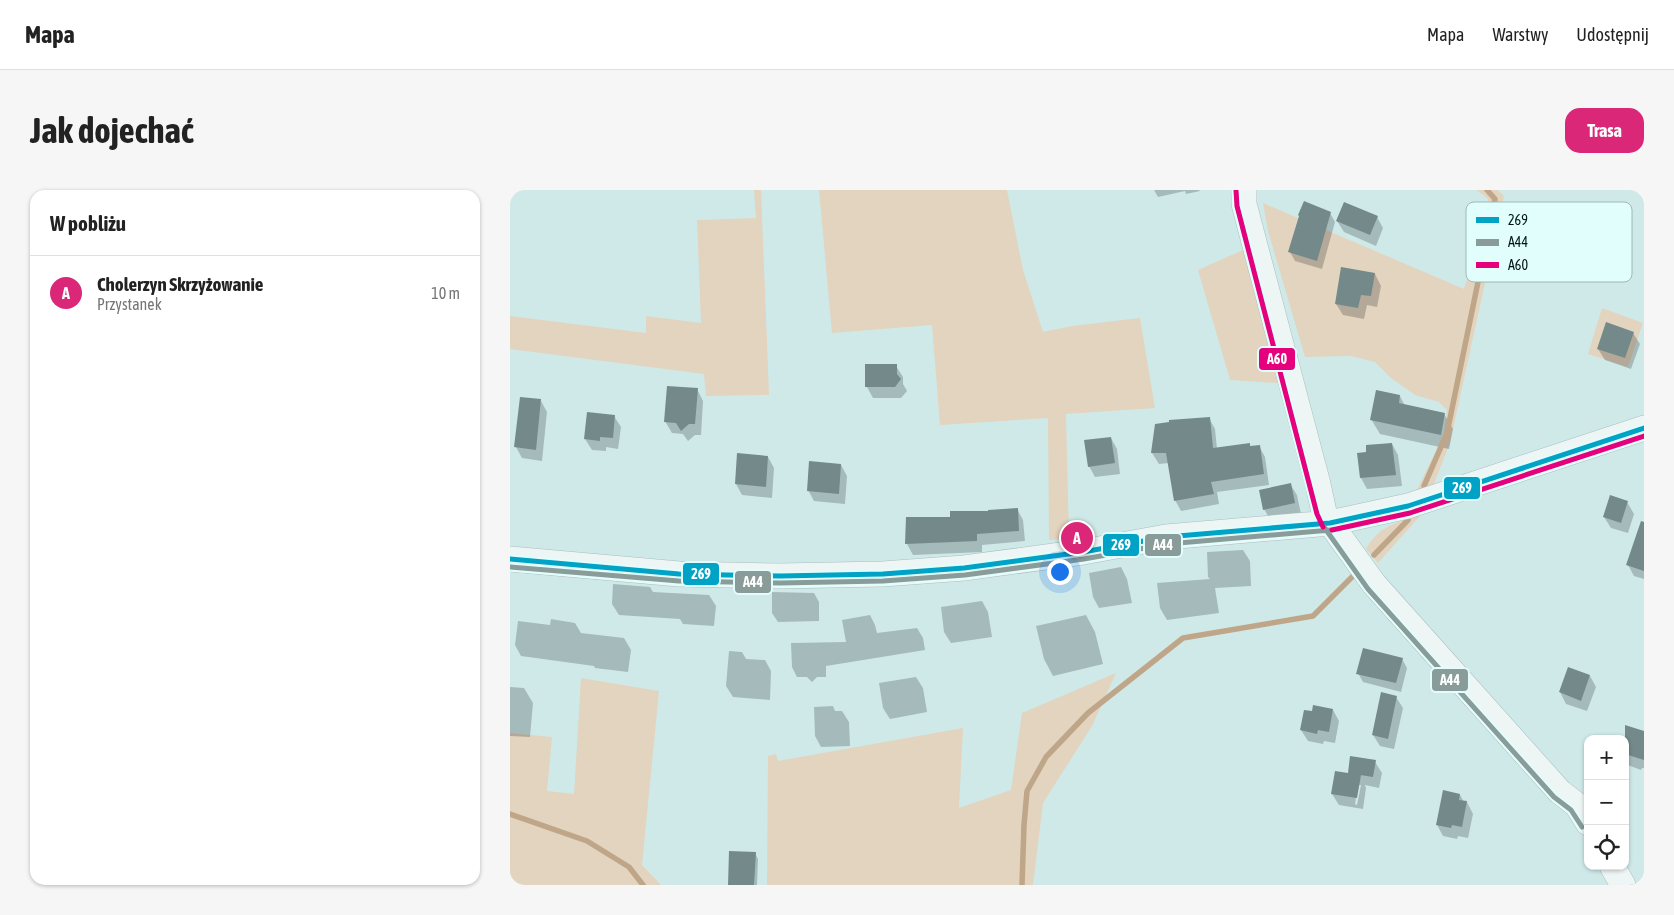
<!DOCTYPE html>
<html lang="pl">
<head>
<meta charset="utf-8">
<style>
  body { margin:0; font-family:"Asap Condensed",sans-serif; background:#f6f6f6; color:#222 }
  .controls { position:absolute; right:15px; bottom:15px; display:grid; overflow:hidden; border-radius:10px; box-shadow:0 1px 4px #0004 }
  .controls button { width:45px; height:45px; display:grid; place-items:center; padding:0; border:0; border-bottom:1px solid #e0e0e0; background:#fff; color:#222; font:25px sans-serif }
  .you { position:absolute; left:549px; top:381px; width:18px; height:18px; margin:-12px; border:4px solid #fff; border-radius:50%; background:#1a73e8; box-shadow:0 0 0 8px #1a73e833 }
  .badge { display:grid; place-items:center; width:32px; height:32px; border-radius:50%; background:#db2777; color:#fff; font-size:16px; font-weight:700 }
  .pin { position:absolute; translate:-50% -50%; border:2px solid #fff; box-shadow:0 1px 5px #0006 }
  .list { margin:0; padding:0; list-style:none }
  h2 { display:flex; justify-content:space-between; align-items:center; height:65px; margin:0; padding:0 20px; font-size:21px }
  h2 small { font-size:16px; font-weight:400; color:#767676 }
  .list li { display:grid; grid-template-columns:32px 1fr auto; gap:15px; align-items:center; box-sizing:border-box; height:75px; padding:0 20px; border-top:1px solid #e0e0e0 }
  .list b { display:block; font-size:19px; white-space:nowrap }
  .list p { margin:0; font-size:16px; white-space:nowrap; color:#767676 }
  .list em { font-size:16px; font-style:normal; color:#767676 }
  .icon { flex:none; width:28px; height:28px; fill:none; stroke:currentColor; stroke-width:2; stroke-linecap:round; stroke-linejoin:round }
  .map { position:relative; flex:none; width:1134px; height:695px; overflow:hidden; border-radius:15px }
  header { display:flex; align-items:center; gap:30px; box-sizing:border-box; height:70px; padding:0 25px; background:#fff; border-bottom:1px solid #e0e0e0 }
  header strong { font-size:24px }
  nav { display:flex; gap:28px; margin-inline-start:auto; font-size:18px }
  .intro { display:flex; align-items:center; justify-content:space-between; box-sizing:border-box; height:120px; padding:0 30px }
  h1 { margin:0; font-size:35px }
  .button { padding:12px 22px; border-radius:15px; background:#db2777; color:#fff; font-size:18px; font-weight:700 }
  main { display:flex; gap:30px; padding:0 30px }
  aside { flex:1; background:#fff; border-radius:15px; box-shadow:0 1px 4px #0004 }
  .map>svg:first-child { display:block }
  .green { fill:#e2d4be }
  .shadow { fill:#0003; fill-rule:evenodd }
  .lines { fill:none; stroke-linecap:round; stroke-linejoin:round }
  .stream { stroke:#bfa688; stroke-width:5.5 }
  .building { fill:#748989 }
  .secondary-casing { stroke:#a9bebe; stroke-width:26 }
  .secondary { stroke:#eef5f5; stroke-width:25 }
  .bus-1-casing { stroke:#e1fefd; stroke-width:9 }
  .bus-2-casing { stroke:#e1fefd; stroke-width:9 }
  .bus-3-casing { stroke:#e1fefd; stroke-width:9 }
  .bus-1 { stroke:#00a2c5; stroke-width:5 }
  .bus-2 { stroke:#8a9c99; stroke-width:5 }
  .bus-3 { stroke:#e5007d; stroke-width:5 }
  .key { fill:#e1fefd; stroke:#9eb8b7; stroke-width:1 }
  .key-label { font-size:14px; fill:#021313 }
  .line-badge { stroke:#e1fefd; stroke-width:2 }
  .badge-label { font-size:14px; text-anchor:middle; font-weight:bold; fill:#fff }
</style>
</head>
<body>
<header>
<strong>Mapa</strong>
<nav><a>Mapa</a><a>Warstwy</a><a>Udostępnij</a></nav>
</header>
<div class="intro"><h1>Jak dojechać</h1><a class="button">Trasa</a></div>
<main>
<aside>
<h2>W pobliżu<small></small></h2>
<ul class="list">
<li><span class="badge">A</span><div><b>Cholerzyn Skrzyżowanie</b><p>Przystanek</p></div><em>10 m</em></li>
</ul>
</aside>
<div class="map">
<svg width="1134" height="695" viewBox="0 0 1134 695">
  <rect width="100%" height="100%" fill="#cfe9e9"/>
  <path class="green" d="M 244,0 L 251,0 L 259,205 L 196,206 L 194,184 L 0,159 L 0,126 L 136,143 L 136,126 L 191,133 L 187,30 L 246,28 Z
    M 309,0 L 497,0 L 513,80 L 533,142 L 562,136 L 630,128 L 645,218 L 556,224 L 559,348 L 539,350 L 538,228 L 430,235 L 422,135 L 322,143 Z
    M 967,0 L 988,0 L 994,6 L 940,253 L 923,296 L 907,300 L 934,244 L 937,220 L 929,212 L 905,205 L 881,188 L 865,172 L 841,166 L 795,167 L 758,41 L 753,13 L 954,99 L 969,53 L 978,9 Z
    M 733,60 L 768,193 L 720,190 L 688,80 Z
    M 1092,118 L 1133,133 L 1118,177 L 1078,164 Z
    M 911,325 L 868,373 L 856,359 C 871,334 885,334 911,325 Z
    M 606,483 L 582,536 L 533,613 L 523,695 L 257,695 L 258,566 L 266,564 L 268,571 L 453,538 L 449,618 L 501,600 L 512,523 Z
    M 71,488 L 149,501 L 132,675 L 151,695 L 0,695 L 0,543 L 42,547 L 37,601 L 64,604 Z"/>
  <path class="shadow" d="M 644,0 L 689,0 L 690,1 L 676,4 L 675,1 L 648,7 Z
    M 820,23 L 825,32 L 812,79 L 785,71 L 780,62 Z
    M 867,27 L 873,38 L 866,56 L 834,42 L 827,31 Z
    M 865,84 L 871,96 L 867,117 L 857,115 L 854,129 L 833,125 L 826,114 Z
    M 1123,143 L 1130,154 L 1121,179 L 1095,170 L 1088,159 Z
    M 386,176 L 393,187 L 393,194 L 397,201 L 391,208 L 363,208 L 357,197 Z
    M 187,199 L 193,211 L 191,245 L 185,245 L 178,251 L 173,244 L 162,243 L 155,231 Z
    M 890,206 L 895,216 L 934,224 L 943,239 L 939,259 L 870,244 L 861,229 Z
    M 31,211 L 37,222 L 32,271 L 12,268 L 6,257 Z
    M 104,226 L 111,237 L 108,259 L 96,257 L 96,261 L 82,260 L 75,249 Z
    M 699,228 L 705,239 L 707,259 L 739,254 L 741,258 L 749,256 L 755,267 L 759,295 L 707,302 L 709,314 L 671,321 L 665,310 L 659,273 L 649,274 L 642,263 L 646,235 Z
    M 601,248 L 607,259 L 610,284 L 585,287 L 579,276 Z
    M 882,254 L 888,265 L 892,296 L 857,299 L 851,288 Z
    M 258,267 L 264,278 L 262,308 L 232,305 L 226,294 Z
    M 331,275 L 337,286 L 335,314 L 304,311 L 298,300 Z
    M 780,294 L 787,305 L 791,324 L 761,331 L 754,319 Z
    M 1117,312 L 1124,324 L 1118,343 L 1101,338 L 1094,327 Z
    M 507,319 L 513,330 L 515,351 L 472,355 L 472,362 L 403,365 L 397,354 L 479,323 Z
    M 1134,342 L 1134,389 L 1124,386 L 1118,375 Z
    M 733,360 L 740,371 L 741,396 L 705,398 L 709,423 L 657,430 L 650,418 L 647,393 L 700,389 L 698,387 L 697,362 Z
    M 611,377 L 617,389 L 622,413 L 589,418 L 583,407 L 579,383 Z
    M 103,394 L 140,397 L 143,402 L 199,405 L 206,416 L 204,436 L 173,434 L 170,429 L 109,425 L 102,414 Z
    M 262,402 L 304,403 L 309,412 L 309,431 L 268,432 L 262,423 Z
    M 472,411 L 478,422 L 482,447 L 441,453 L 434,442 L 431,417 Z
    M 360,425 L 365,435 L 367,443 L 407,438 L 413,448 L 415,460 L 316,476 L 316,487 L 307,487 L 302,492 L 297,487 L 287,487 L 282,477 L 281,453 L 336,452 L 332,430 Z
    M 576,425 L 585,442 L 593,474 L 543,486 L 534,469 L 526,436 Z
    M 41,429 L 65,433 L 71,443 L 114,448 L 121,460 L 118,482 L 85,478 L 84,476 L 11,466 L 5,455 L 8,431 L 40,435 Z
    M 219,461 L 232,462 L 236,469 L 255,470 L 261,481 L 260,510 L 223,507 L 216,496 Z
    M 892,469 L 897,478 L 891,502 L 853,492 L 848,483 Z
    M 1080,486 L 1086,497 L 1077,521 L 1056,514 L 1050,502 Z
    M 406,487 L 413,498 L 417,522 L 380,529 L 373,518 L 369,493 Z
    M 0,497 L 14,498 L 23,513 L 20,547 L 0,546 Z
    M 886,507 L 893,518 L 884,559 L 870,556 L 863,545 Z
    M 323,516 L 325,521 L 332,521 L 339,532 L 340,556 L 311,557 L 305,546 L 304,517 Z
    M 823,520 L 829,531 L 825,553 L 814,551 L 813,554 L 798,551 L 791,540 L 803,523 Z
    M 1134,543 L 1134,578 L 1132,578 L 1131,580 L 1115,574 L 1115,549 L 1106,549 L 1107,546 L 1115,548 Z
    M 865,572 L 872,583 L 869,598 L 855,595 L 856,598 L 853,619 L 829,615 L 822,604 ZM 848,595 L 851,595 L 847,615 L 845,614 Z
    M 934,602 L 950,605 L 954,612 L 957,612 L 963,624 L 958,648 L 948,646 L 947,649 L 933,646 L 927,635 Z
    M 245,663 L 248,669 L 247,695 L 219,695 Z"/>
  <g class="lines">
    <path class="stream" d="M 914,296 L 937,243 L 985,9 L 977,0
      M 864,365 L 898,330
      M 0,624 L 77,651 L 119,677 L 133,695
      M 512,695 L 514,635 L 517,601 L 536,567 L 578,523 L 673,448 L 803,426 L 846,383"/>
  </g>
  <path class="building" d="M 794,11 L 821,22 L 807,71 L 778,62 L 789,26 L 788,25 Z
    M 834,12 L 868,26 L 860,45 L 826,31 Z
    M 831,77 L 865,83 L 861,106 L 851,105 L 848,118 L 825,114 Z
    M 1096,132 L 1124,142 L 1115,168 L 1087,159 Z
    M 355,174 L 387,174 L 387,184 L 391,189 L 385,197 L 355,197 Z
    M 157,196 L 188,198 L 185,234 L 179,234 L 171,241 L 166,233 L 154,232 Z
    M 866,200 L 890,205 L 889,213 L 935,223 L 931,245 L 860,230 Z
    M 10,207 L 31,209 L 26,260 L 4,257 Z
    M 77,222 L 105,225 L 103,248 L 90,247 L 90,251 L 74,249 Z
    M 700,227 L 703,258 L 740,253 L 740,256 L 750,255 L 754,284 L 701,292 L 704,304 L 664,311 L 656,263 L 641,263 L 645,234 L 659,232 L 659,230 Z
    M 601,247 L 605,273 L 578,277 L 574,250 Z
    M 882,253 L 886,285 L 850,288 L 847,263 L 856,262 L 856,255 Z
    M 227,263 L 258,266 L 256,297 L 225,294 Z
    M 299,271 L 331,274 L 329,304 L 297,301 Z
    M 781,293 L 785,313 L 753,320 L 749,300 Z
    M 1100,305 L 1118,311 L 1111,333 L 1093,327 Z
    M 508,318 L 509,341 L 467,344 L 467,351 L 395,354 L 396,327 L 440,327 L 440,321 L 478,321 L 478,320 Z
    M 1131,331 L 1134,332 L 1134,381 L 1116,375 Z
    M 853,458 L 893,468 L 886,493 L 846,484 Z
    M 1058,477 L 1080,485 L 1071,511 L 1049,502 Z
    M 871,502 L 887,506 L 878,549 L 862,545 Z
    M 803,515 L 823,519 L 819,542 L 808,540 L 807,544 L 790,540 L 794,520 L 802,521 Z
    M 1115,535 L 1134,541 L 1134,570 L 1115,564 Z
    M 840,566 L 866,570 L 863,587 L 838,583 Z
    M 825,581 L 851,585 L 847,608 L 821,604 Z
    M 933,600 L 950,604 L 949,610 L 957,611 L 952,637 L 942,635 L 941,638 L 926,635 Z
    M 219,661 L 246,662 L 244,695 L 218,695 Z"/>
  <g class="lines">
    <defs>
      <path id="secondary" d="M 734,0 L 734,14 L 808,294 L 814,322 L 820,333 L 864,394 L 1050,602 L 1067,615 L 1078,633
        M 0,369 L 169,384 L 270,386 L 373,384 L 454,378 L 573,362 L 656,347 L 820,333 L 898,316 L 1134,238
        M 1102,676 L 1113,695"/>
    </defs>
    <use href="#secondary" class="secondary-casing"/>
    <use href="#secondary" class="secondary"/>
    <defs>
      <path id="bus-1" d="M 0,369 L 169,384 L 270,386 L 373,384 L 454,378 L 573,362 L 656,347 L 820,333 L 898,316 L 1134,238"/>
      <path id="bus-2" d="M 814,337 L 858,399 L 1044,607 L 1061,620 L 1072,637
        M 0,377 L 169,391 L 270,393 L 373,391 L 455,385 L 574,369 L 657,354 L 821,340"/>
      <path id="bus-3" d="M 726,0 L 727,16 L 807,324 L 813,337
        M 822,340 L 900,323 L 1134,246"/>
    </defs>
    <use href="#bus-1" class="bus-1-casing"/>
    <use href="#bus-2" class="bus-2-casing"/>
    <use href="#bus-3" class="bus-3-casing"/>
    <use href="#bus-1" class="bus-1"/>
    <use href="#bus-2" class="bus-2"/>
    <use href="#bus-3" class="bus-3"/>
  </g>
  <rect x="956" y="12" width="166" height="80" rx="8" class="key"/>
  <rect x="966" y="27" width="23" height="6" fill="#00a2c5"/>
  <rect x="966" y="49" width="23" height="7" fill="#8a9c99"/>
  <rect x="966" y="72" width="23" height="6" fill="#e5007d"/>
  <g class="key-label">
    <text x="998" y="35">269</text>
    <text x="998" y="57">A44</text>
    <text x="998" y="80">A60</text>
  </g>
  <g class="line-badge">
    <rect x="748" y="157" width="38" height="24" rx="5" fill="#e5007d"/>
    <rect x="933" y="286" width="38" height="24" rx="5" fill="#00a2c5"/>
    <rect x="634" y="343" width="38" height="24" rx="5" fill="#8a9c99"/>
    <rect x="592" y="343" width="38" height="24" rx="5" fill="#00a2c5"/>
    <rect x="172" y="372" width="38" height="24" rx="5" fill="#00a2c5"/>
    <rect x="224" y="380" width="38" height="24" rx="5" fill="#8a9c99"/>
    <rect x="921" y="478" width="38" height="24" rx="5" fill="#8a9c99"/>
  </g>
  <g class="badge-label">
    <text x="767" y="174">A60</text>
    <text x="952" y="303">269</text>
    <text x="653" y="360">A44</text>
    <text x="611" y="360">269</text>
    <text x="191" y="389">269</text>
    <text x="243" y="397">A44</text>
    <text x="940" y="495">A44</text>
  </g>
</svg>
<div class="controls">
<button>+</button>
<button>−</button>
<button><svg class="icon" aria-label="locate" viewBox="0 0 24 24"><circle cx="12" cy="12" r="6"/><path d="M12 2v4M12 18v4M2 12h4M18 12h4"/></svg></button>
</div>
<div class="you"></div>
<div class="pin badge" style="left:567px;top:348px">A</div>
</div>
</main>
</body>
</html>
